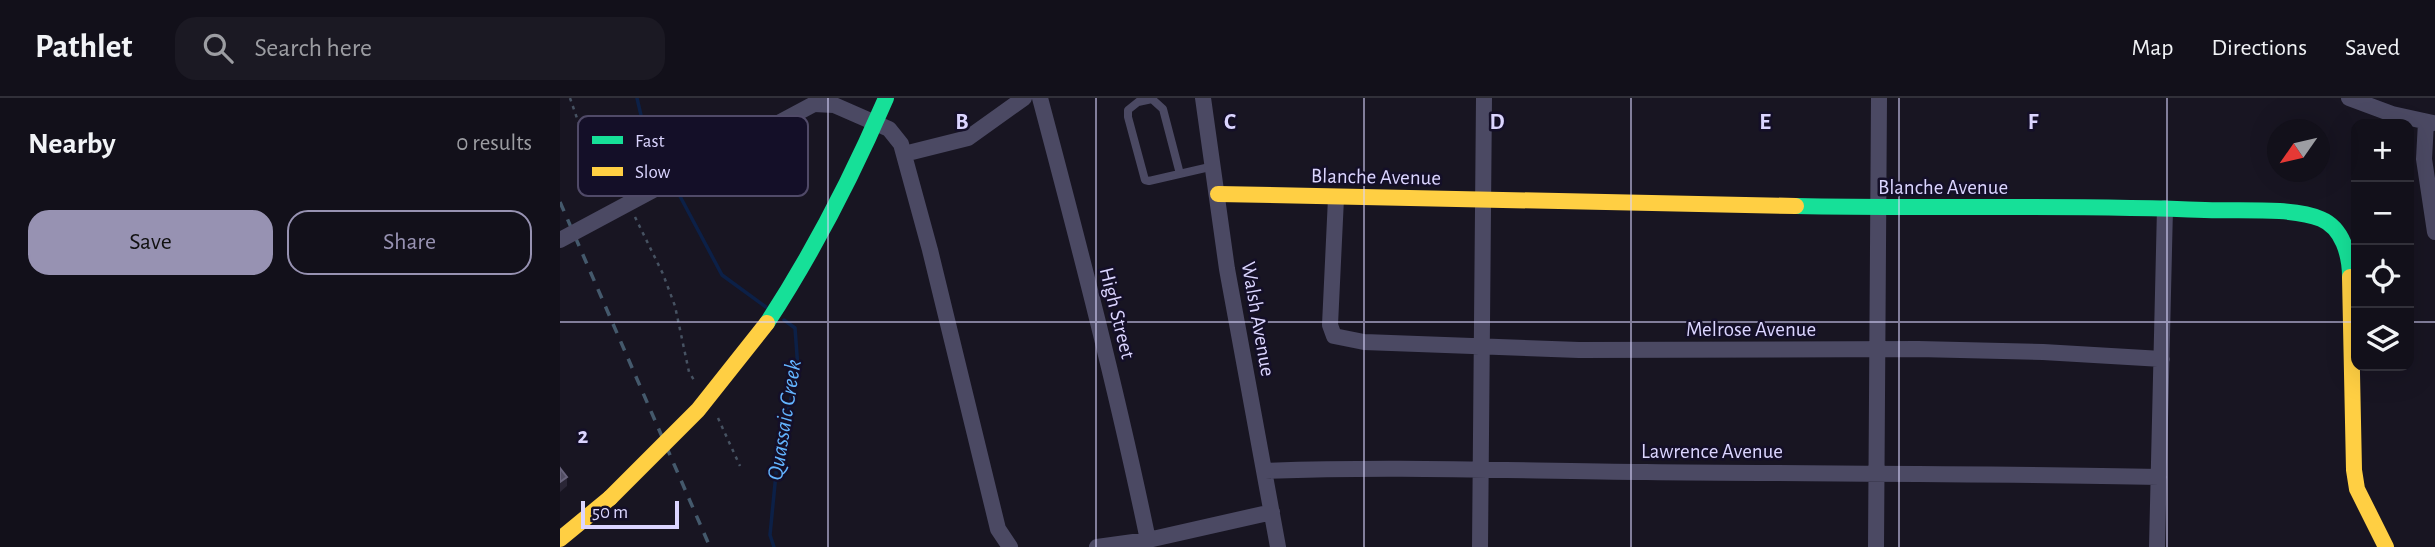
<!DOCTYPE html>
<html lang="en">
<head>
<meta charset="utf-8">
<style>
  body { margin:0; font-family:"Alegreya Sans",sans-serif; background:#1b1923; color:#f1f3f6 }
  .controls { position:absolute; right:21px; top:21px; display:grid; overflow:hidden; border-radius:14px; box-shadow:0 7px 28px #0002 }
  .controls button { width:63px; height:63px; display:grid; place-items:center; padding:0; border:0; border-bottom:2px solid #313039; background:#12101a; color:#f1f3f6; font:35px sans-serif }
  .compass { position:absolute; left:1707px; top:21px; width:63px; height:63px; border-radius:50%; background:#12101a; box-shadow:0 7px 28px #0002; rotate:236deg }
  .scale { position:absolute; left:21px; bottom:18px; width:98px; box-sizing:border-box; padding-left:7px; border:4px solid #dbd5ff; border-top:0; font-size:19px; line-height:24px; white-space:nowrap; color:#dbd5ff; -webkit-text-stroke:5px #140f28; paint-order:stroke }
  .list { margin:0; padding:0; list-style:none }
  h2 { display:flex; justify-content:space-between; align-items:center; height:91px; margin:0; padding:0 28px; font-size:30px }
  h2 small { font-size:23px; font-weight:400; color:#9c9da2 }
  .actions { display:flex; gap:14px; padding:21px 28px }
  .actions a { flex:1; padding:16px 0; border:2px solid #9792b2; border-radius:21px; text-align:center; font-size:24px; color:#9792b2 }
  .actions .main { background:#9792b2; color:#111 }
  .icon { flex:none; width:38px; height:38px; fill:none; stroke:currentColor; stroke-width:2; stroke-linecap:round; stroke-linejoin:round }
  .map { position:relative; flex:none; width:1875px; height:449px; overflow:hidden }
  header { display:flex; align-items:center; gap:42px; box-sizing:border-box; height:98px; padding:0 35px; background:#12101a; border-bottom:2px solid #313039 }
  header strong { font-size:33px }
  nav { display:flex; gap:38px; margin-inline-start:auto; font-size:24px }
  .search { width:490px; height:63px; background:#1b1923; display:flex; align-items:center; gap:18px; box-sizing:border-box; padding:0 24px; border-radius:21px; color:#9c9da2; font-size:26px }
  main { display:flex }
  aside { flex:1; background:#12101a }
  .map>svg:first-child { display:block }
  .lines { fill:none; stroke-linecap:round; stroke-linejoin:round }
  .stream { stroke:#0c2047; stroke-width:3.5 }
  .path { stroke:#465262; stroke-width:2.5; stroke-dasharray:3.5 5; stroke-linecap:butt }
  .lane { stroke:#4b4963; stroke-width:8 }
  .street { stroke:#4b4963; stroke-width:16 }
  .fast { stroke:#16e098; stroke-width:16 }
  .slow { stroke:#ffcf43; stroke-width:16 }
  .rail { stroke:#44596c; stroke-width:3.5; stroke-dasharray:10 9; stroke-linecap:butt }
  .street-bridge { stroke:#4b4963; stroke-width:16 }
  .slow-bridge { stroke:#ffcf43; stroke-width:16 }
  .shaded-wall { fill:#2a2636 }
  .building { fill:#524e64; stroke:#68637c; stroke-width:2 }
  .grid { fill:none; stroke:#dbd5ff; stroke-width:2; stroke-opacity:0.55 }
  .labels { text-anchor:middle; dominant-baseline:central; stroke-width:5; stroke-linejoin:round; paint-order:stroke }
  .street-label { font-size:21px; fill:#dbd5ff; stroke:#140f28 }
  .water-label { font-size:23px; font-style:italic; fill:#63b4ff; stroke:#140f28 }
  .key { fill:#140f28; stroke:#504a68; stroke-width:2 }
  .key-label { font-size:19px; fill:#dbd5ff }
  .grid-label { font-size:23px; text-anchor:middle; font-weight:bold; fill:#dbd5ff; stroke:#140f28; stroke-width:5; stroke-linejoin:round; paint-order:stroke }
</style>
</head>
<body>
<header>
<strong>Pathlet</strong>
<div class="search"><svg class="icon" aria-label="search" viewBox="0 0 24 24"><circle cx="10" cy="10" r="6"/><path d="M15 15l6 6"/></svg>Search here</div>
<nav><a>Map</a><a>Directions</a><a>Saved</a></nav>
</header>
<main>
<aside>
<h2>Nearby<small>0 results</small></h2>
<ul class="list">
</ul>
<div class="actions"><a class="main">Save</a><a>Share</a></div>
</aside>
<div class="map">
<svg width="1875" height="449" viewBox="0 0 1875 449">
  <rect width="100%" height="100%" fill="#181522"/>
  <g class="lines">
    <path class="stream" d="M 77,0 L 86,39 L 108,78
      M 114,87 L 162,177 L 206,209
      M 214,449 L 210,437 L 218,355 L 238,271 L 235,230 L 224,222"/>
    <path class="path" d="M 10,0 L 19,26 L 37,60 L 62,94
      M 75,119 L 103,176 L 115,208 L 129,274 L 134,282
      M 158,320 L 180,368"/>
    <path class="lane" d="M 620,76 L 603,11 L 592,1 L 578,4 L 568,12 L 568,19 L 585,82 L 589,83 L 654,68"/>
    <path class="street" d="M 480,0 C 519,147 557,293 588,442
      M 643,0 L 667,171 L 718,449
      M 1789,0 L 1832,16 L 1873,25
      M 254,6 L 274,7 L 329,31 L 341,46 L 370,152 L 438,431 L 450,449
      M 1866,24 L 1864,61 L 1875,134
      M 344,56 L 408,40 L 464,0
      M 776,100 L 770,227 L 774,238 L 804,244 L 1019,252 L 1358,251 L 1483,254 L 1602,261
      M 705,373 C 832,368 959,373 1086,374 C 1257,376 1428,375 1599,379
      M 537,449 L 588,442 L 712,414
      M 920,449 L 924,0
      M 1316,449 L 1319,0
      M 1597,449 L 1605,110"/>
    <path class="fast" d="M 1236,108 C 1372,111 1509,106 1645,112 C 1677,113 1733,109 1761,121 C 1783,130 1790,158 1790,179
      M 207,225 C 254,153 292,79 326,0"/>
    <path class="slow" d="M 658,96 L 1236,108
      M 1790,179 L 1794,372 L 1797,391 L 1826,449
      M 0,441 L 50,400"/>
    <path class="rail" d="M 0,104 L 150,449"/>
    <path class="street-bridge" d="M 0,142 L 254,6"/>
    <path class="slow-bridge" d="M 50,400 L 138,312 L 207,225"/>
  </g>
  <path class="shaded-wall" d="M 7,379 L 7,388 L 0,394 L 0,384 Z"/>
  <path class="building" d="M 0,370 L 7,379 L 0,384 Z"/>
  <path class="grid" d="M 268,0 L 268,449M 536,0 L 536,449M 804,0 L 804,449M 1071,0 L 1071,449M 1339,0 L 1339,449M 1607,0 L 1607,449M 0,224 L 1796,224M 1849,224 L 1875,224"/>
  <g class="labels">
    <g class="street-label">
      <text transform="translate(816 79) rotate(1)">Blanche Avenue</text>
      <text x="1383" y="89">Blanche Avenue</text>
      <text transform="translate(557 215) rotate(76)">High Street</text>
      <text transform="translate(698 221) rotate(80)">Walsh Avenue</text>
      <text x="1191" y="231">Melrose Avenue</text>
      <text x="1152" y="353">Lawrence Avenue</text>
    </g>
    <g class="water-label">
      <text transform="translate(225 322) rotate(-81)">Quassaic Creek</text>
    </g>
  </g>
  <rect x="18" y="18" width="230" height="80" rx="10" class="key"/>
  <rect x="32" y="38" width="31" height="8" fill="#16e098"/>
  <rect x="32" y="69" width="31" height="9" fill="#ffcf43"/>
  <g class="key-label">
    <text x="75" y="49">Fast</text>
    <text x="75" y="80">Slow</text>
  </g>
  <g class="grid-label">
    <text x="402" y="31">B</text>
    <text x="670" y="31">C</text>
    <text x="937" y="31">D</text>
    <text x="1205" y="31">E</text>
    <text x="1473" y="31">F</text>
    <text x="23" y="345">2</text>
  </g>
</svg>
<div class="controls">
<button>+</button>
<button>−</button>
<button><svg class="icon" aria-label="locate" viewBox="0 0 24 24"><circle cx="12" cy="12" r="6"/><path d="M12 2v4M12 18v4M2 12h4M18 12h4"/></svg></button>
<button><svg class="icon" aria-label="layers" viewBox="0 0 24 24"><path d="M12 4l9 5-9 5-9-5zM3 14l9 5 9-5"/></svg></button>
</div>
<svg class="compass" viewBox="-18 -18 36 36"><path d="M0-13l5 13h-10z" fill="#e53935"/><path d="M0 13l5-13h-10z" fill="#9c9da2"/></svg>
<div class="scale">50 m</div>
</div>
</main>
</body>
</html>
